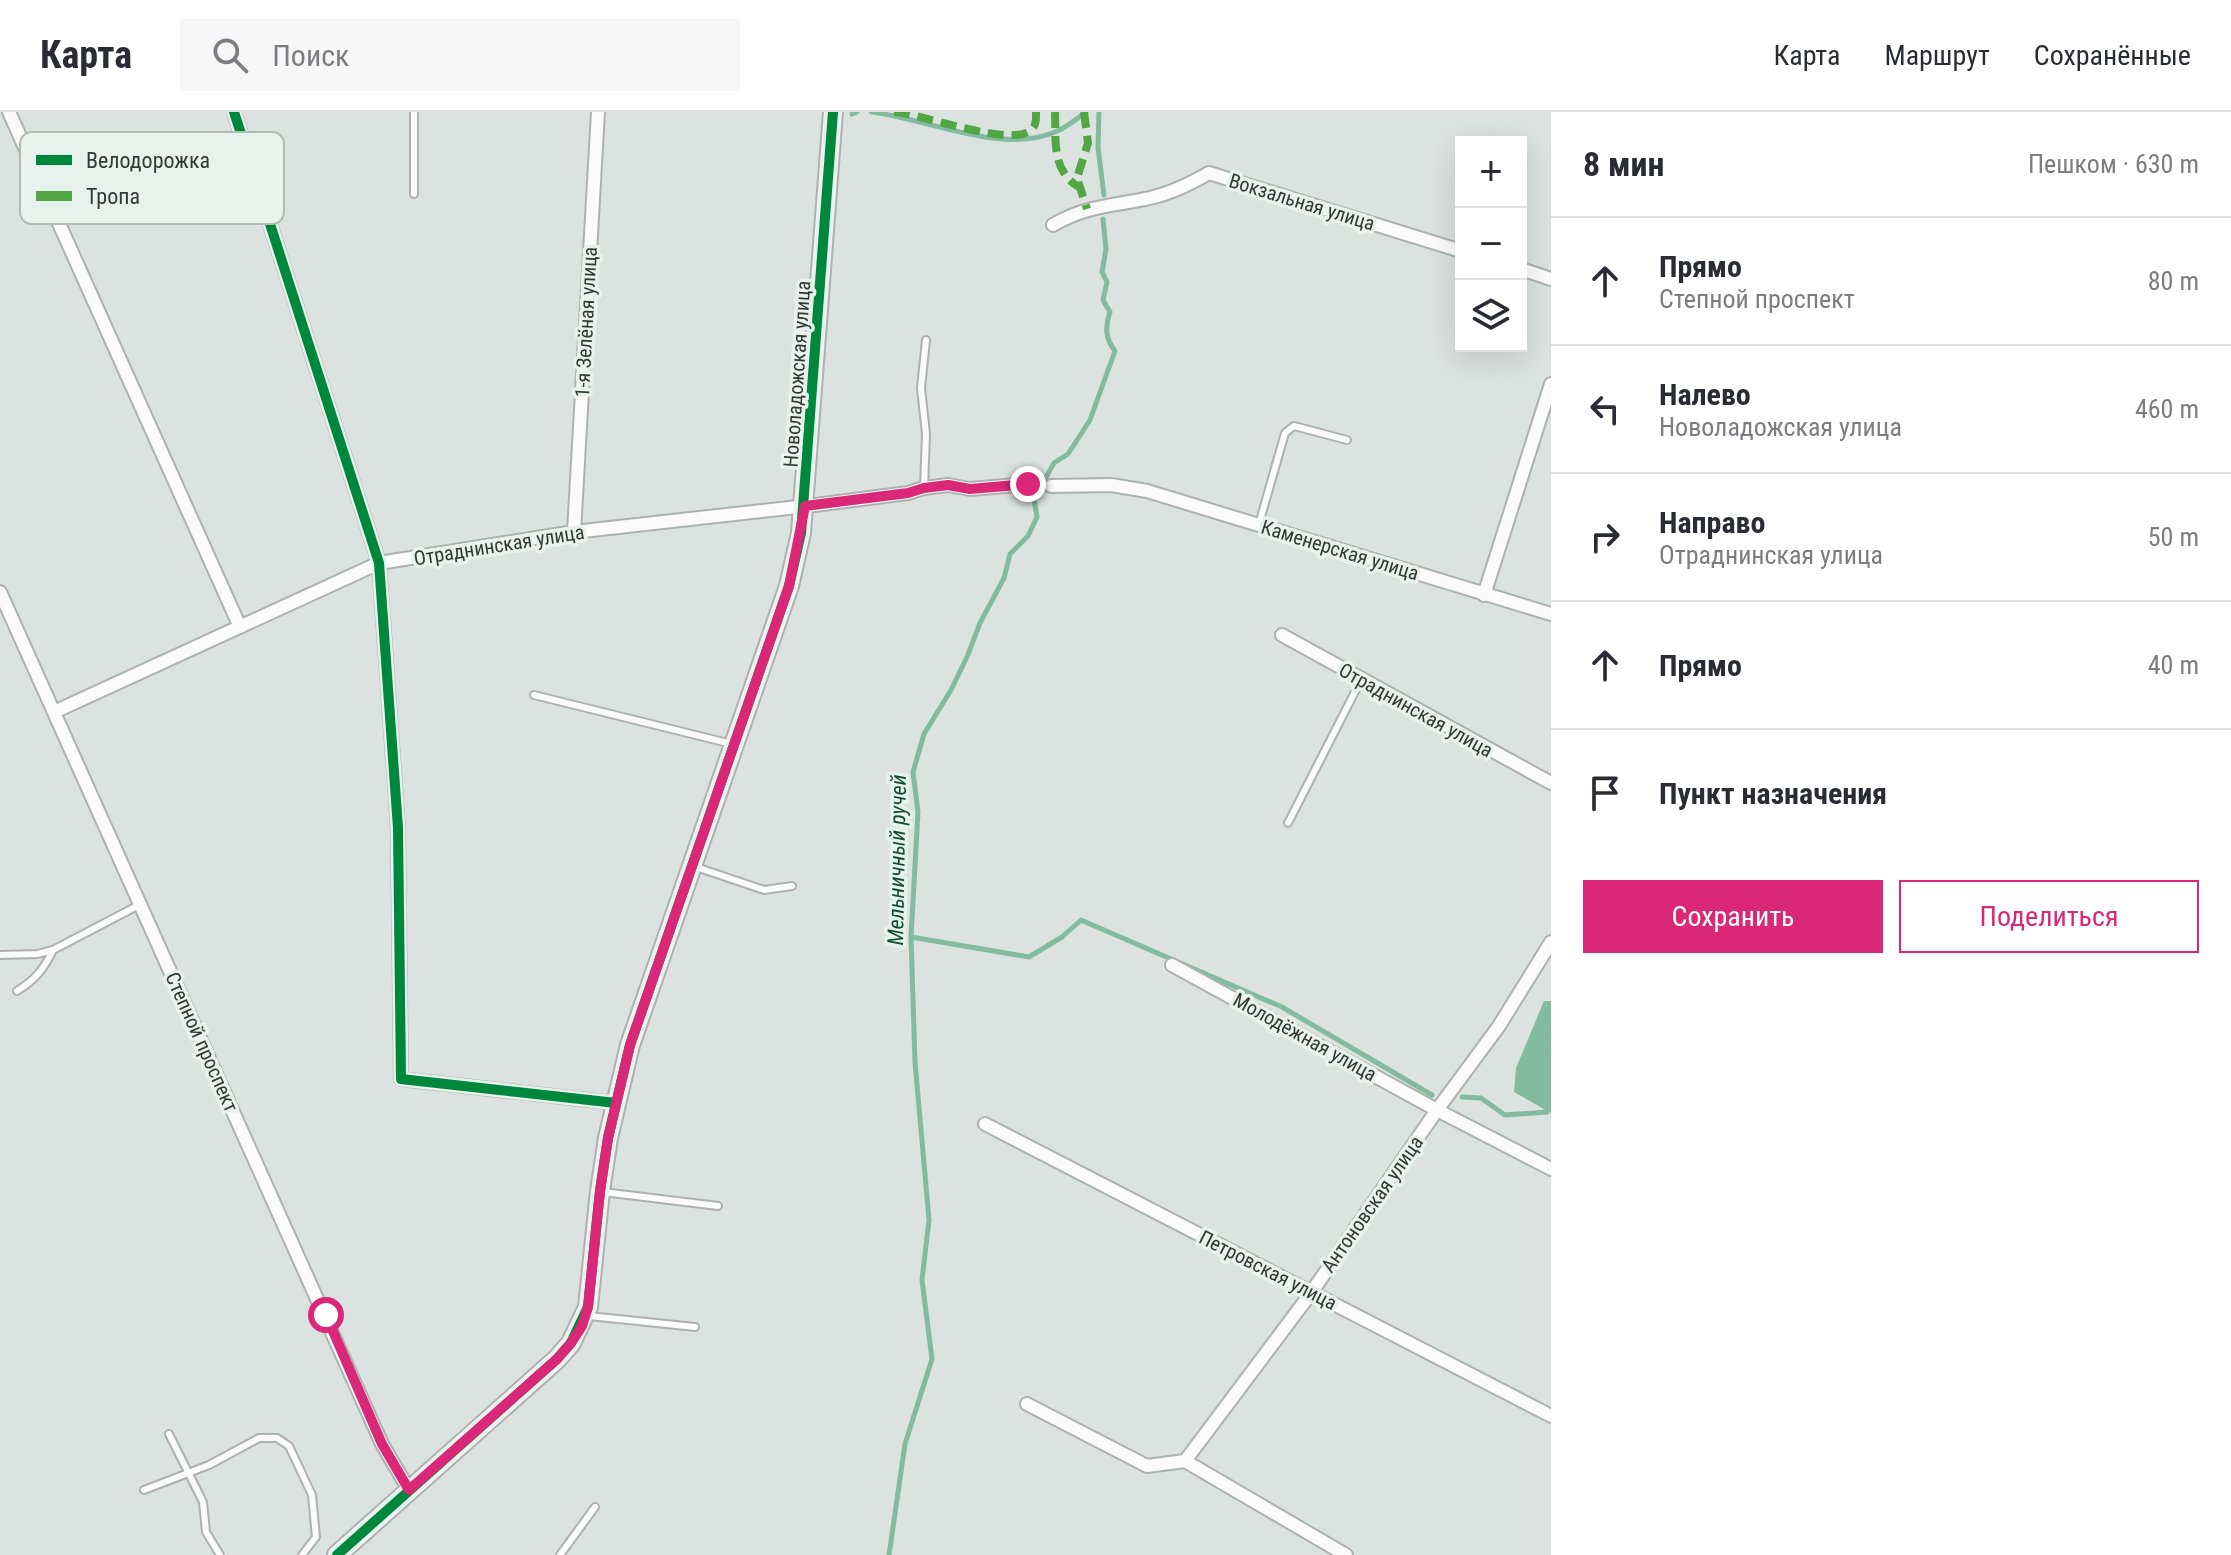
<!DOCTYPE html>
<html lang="ru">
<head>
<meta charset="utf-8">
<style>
  body { margin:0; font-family:"Roboto Condensed",sans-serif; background:#f7f7f7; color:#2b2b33 }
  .controls { position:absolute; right:24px; top:24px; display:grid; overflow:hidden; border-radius:0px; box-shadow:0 8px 32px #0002 }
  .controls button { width:72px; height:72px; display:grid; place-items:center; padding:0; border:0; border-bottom:2px solid #e1e1e2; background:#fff; color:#2b2b33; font:40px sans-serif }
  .stop { position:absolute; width:24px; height:24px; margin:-18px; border:6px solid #db2777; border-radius:50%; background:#fff }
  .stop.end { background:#db2777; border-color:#fff; box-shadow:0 2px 8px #0008 }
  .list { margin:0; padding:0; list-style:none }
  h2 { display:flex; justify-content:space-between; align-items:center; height:104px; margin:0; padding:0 32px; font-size:34px }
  h2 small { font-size:26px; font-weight:400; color:#7c7c81 }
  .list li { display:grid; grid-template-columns:52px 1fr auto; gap:24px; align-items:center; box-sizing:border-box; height:128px; padding:0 32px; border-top:2px solid #e1e1e2 }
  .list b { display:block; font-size:30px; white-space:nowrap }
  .list p { margin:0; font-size:26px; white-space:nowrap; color:#7c7c81 }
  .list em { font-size:26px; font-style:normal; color:#7c7c81 }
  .actions { display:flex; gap:16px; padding:24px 32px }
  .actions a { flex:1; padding:18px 0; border:2px solid #db2777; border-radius:0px; text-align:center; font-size:28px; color:#db2777 }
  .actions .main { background:#db2777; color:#fff }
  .icon { flex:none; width:44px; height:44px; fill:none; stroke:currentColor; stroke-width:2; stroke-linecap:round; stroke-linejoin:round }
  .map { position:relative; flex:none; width:1551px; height:1443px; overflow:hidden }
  header { display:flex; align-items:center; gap:48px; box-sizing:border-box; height:112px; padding:0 40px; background:#fff; border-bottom:2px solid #e1e1e2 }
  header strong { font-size:38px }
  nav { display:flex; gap:44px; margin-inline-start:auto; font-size:28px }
  .search { width:560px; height:72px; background:#f7f7f7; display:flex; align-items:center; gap:20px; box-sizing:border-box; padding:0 28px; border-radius:0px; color:#7c7c81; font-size:30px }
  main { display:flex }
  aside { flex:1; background:#fff }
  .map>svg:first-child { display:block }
  .water { fill:#83bba0 }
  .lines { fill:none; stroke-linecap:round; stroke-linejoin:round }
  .stream { stroke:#83bba0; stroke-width:5 }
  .lane-casing { stroke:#adb2b0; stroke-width:10 }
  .street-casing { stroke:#adb2b0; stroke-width:16 }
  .secondary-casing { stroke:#adb2b0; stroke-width:22 }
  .lane { stroke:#fafbfa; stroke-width:6 }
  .street { stroke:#fafbfa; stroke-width:12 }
  .secondary { stroke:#f1f2f4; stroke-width:18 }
  .quiet { stroke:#53a644; stroke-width:8; stroke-dasharray:16 8; stroke-linecap:butt }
  .cycleway-casing { stroke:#e7f2ec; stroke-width:15 }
  .cycleway { stroke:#00873e; stroke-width:10 }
  .route { stroke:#db2777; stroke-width:10 }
  .labels { text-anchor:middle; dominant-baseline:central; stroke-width:7; stroke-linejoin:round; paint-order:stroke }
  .street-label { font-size:20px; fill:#343836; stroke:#e7f2ec }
  .water-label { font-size:22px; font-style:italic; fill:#0e4d34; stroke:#e7f2ec }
  .key { fill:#e7f2ec; stroke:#b1bab5; stroke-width:2 }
  .key-label { font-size:22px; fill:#343836 }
</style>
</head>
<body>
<header>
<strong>Карта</strong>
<div class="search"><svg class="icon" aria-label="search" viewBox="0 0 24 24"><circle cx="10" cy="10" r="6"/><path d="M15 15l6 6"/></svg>Поиск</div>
<nav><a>Карта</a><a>Маршрут</a><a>Сохранённые</a></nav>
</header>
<main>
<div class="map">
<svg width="1551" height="1443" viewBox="0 0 1551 1443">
  <rect width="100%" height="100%" fill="#dce2df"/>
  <path class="water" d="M 1544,889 L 1551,889 L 1551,1001 L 1514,980 L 1516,956 Z"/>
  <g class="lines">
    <path class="stream" d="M 871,0 C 926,6 1001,43 1055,20 C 1066,16 1076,7 1086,0
      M 1099,0 L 1098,36 L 1104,83
      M 852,2 L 857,0
      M 911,825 L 1029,845 L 1062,825 L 1081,808 L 1282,895 L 1432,983
      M 1462,985 L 1481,986 L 1505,1003 L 1547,1000
      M 889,1443 L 905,1332 L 932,1247 L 922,1168 L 929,1108 L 915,950 L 911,825 L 918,700 L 913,660 L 924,622 L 951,578 L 967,545 L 980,511 L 1004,466 L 1010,442 L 1028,424 L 1037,405 L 1034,387 L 1054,351 L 1068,342 L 1090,308 L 1115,239 C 1105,226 1105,216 1110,200 L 1103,188 L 1107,170 L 1102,160 L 1106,137 L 1103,107"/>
    <defs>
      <path id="lane" d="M 414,0 L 414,82
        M 924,376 L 926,322 L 921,276 L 926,228
        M 1259,412 L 1285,321 L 1294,314 L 1347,328
        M 534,583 L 732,632
        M 1288,711 L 1361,568
        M 696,755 L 764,778 L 792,774
        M 0,843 L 37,842 L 53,838 L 139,793
        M 17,879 C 35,868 44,857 53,838
        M 603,1080 L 718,1094
        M 589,1204 L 695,1215
        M 169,1322 L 203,1390 L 206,1420 L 220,1443
        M 144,1378 L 209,1353 L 259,1326 L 277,1326 L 289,1334 L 312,1383 L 316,1425 L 302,1443
        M 560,1443 L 595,1395"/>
      <path id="street" d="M 9,0 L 240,515
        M 234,0 L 379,451 L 398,716 L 401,967 L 616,991
        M 1053,113 C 1087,93 1113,94 1150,86 C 1172,81 1190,72 1209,61 L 1461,139
        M 1521,157 L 1551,167
        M 1051,374 L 1111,373 L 1147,379 L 1551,502
        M 574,420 L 598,0
        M 0,480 L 382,1332 L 409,1378
        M 1484,483 L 1551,272
        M 1282,523 L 1551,671
        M 54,600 L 379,451 L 574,420 L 815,393 L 908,381 L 924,376 L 948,373 L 970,377 L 1028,372
        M 1172,853 L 1437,998 L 1551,1057
        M 985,1012 L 1551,1304
        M 1027,1292 L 1147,1354 L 1185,1349 L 1346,1443
        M 1185,1349 L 1311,1181 L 1437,998 L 1499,914 L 1551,830"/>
      <path id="secondary" d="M 337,1443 L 557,1247 L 571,1231 L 588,1195 L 600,1079 L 608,1026 L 630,933 L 789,474 L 801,421 L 833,0"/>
    </defs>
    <use href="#lane" class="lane-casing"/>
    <use href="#street" class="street-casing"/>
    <use href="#secondary" class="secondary-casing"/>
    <use href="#lane" class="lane"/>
    <use href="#street" class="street"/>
    <use href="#secondary" class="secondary"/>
    <path class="quiet" d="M 894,0 C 922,2 1011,36 1031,18 C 1037,13 1036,7 1036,0
      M 1055,0 C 1056,27 1051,59 1079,75
      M 1084,0 L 1088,31 L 1077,66 L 1087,97"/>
    <defs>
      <path id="cycleway" d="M 234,0 L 379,451 L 398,716 L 401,967 L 616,991
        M 337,1443 L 557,1247 L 571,1231 L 588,1195 L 600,1079 L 608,1026 L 630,933 L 789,474 L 801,421 L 833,0"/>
    </defs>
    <use href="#cycleway" class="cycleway-casing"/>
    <use href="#cycleway" class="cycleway"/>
  </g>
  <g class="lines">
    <path class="route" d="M 326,1203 L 382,1332 L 409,1378 L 557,1247 L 571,1231 L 582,1214 L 588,1195 L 600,1079 L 608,1026 L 630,933 L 789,474 L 805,394 L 908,381 L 924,376 L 948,373 L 970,377 L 1028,372"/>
  </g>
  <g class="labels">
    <g class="street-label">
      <text transform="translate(1302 90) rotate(17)">Вокзальная улица</text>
      <text transform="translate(586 210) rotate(-87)">1-я Зелёная улица</text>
      <text transform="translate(797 262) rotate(-86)">Новоладожская улица</text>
      <text transform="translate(499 433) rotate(-9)">Отраднинская улица</text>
      <text transform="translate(1340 438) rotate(17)">Каменерская улица</text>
      <text transform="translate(1416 598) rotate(29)">Отраднинская улица</text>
      <text transform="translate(1305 925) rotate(29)">Молодёжная улица</text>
      <text transform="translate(202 930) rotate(66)">Степной проспект</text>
      <text transform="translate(1372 1092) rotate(-55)">Антоновская улица</text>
      <text transform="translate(1268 1158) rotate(27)">Петровская улица</text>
    </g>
    <g class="water-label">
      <text transform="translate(897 748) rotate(-89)">Мельничный ручей</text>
    </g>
  </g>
  <rect x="20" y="20" width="264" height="92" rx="12" class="key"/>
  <rect x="36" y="43" width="36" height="10" fill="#00873e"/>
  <rect x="36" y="79" width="36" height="10" fill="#53a644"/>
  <g class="key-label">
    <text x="86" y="56">Велодорожка</text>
    <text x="86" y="92">Тропа</text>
  </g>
</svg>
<div class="controls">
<button>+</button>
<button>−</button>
<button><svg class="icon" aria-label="layers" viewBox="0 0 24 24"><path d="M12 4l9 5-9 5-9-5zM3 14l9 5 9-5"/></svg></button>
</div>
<div class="stop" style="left:326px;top:1203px"></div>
<div class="stop end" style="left:1028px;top:372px"></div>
</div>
<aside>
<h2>8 мин<small>Пешком · 630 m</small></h2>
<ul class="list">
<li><svg class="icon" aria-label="ahead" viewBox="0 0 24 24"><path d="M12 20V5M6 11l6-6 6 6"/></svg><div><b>Прямо</b><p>Степной проспект</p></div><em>80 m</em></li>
<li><svg class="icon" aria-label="left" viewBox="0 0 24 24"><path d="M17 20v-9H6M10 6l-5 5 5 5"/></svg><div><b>Налево</b><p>Новоладожская улица</p></div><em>460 m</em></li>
<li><svg class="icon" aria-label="right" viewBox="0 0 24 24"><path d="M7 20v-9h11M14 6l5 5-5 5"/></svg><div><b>Направо</b><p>Отраднинская улица</p></div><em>50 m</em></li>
<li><svg class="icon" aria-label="ahead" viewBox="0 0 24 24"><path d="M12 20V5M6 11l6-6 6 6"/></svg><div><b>Прямо</b></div><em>40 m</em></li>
<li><svg class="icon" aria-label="arrive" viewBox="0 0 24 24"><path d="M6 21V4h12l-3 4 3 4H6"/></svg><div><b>Пункт назначения</b></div></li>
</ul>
<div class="actions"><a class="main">Сохранить</a><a>Поделиться</a></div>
</aside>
</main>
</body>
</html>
